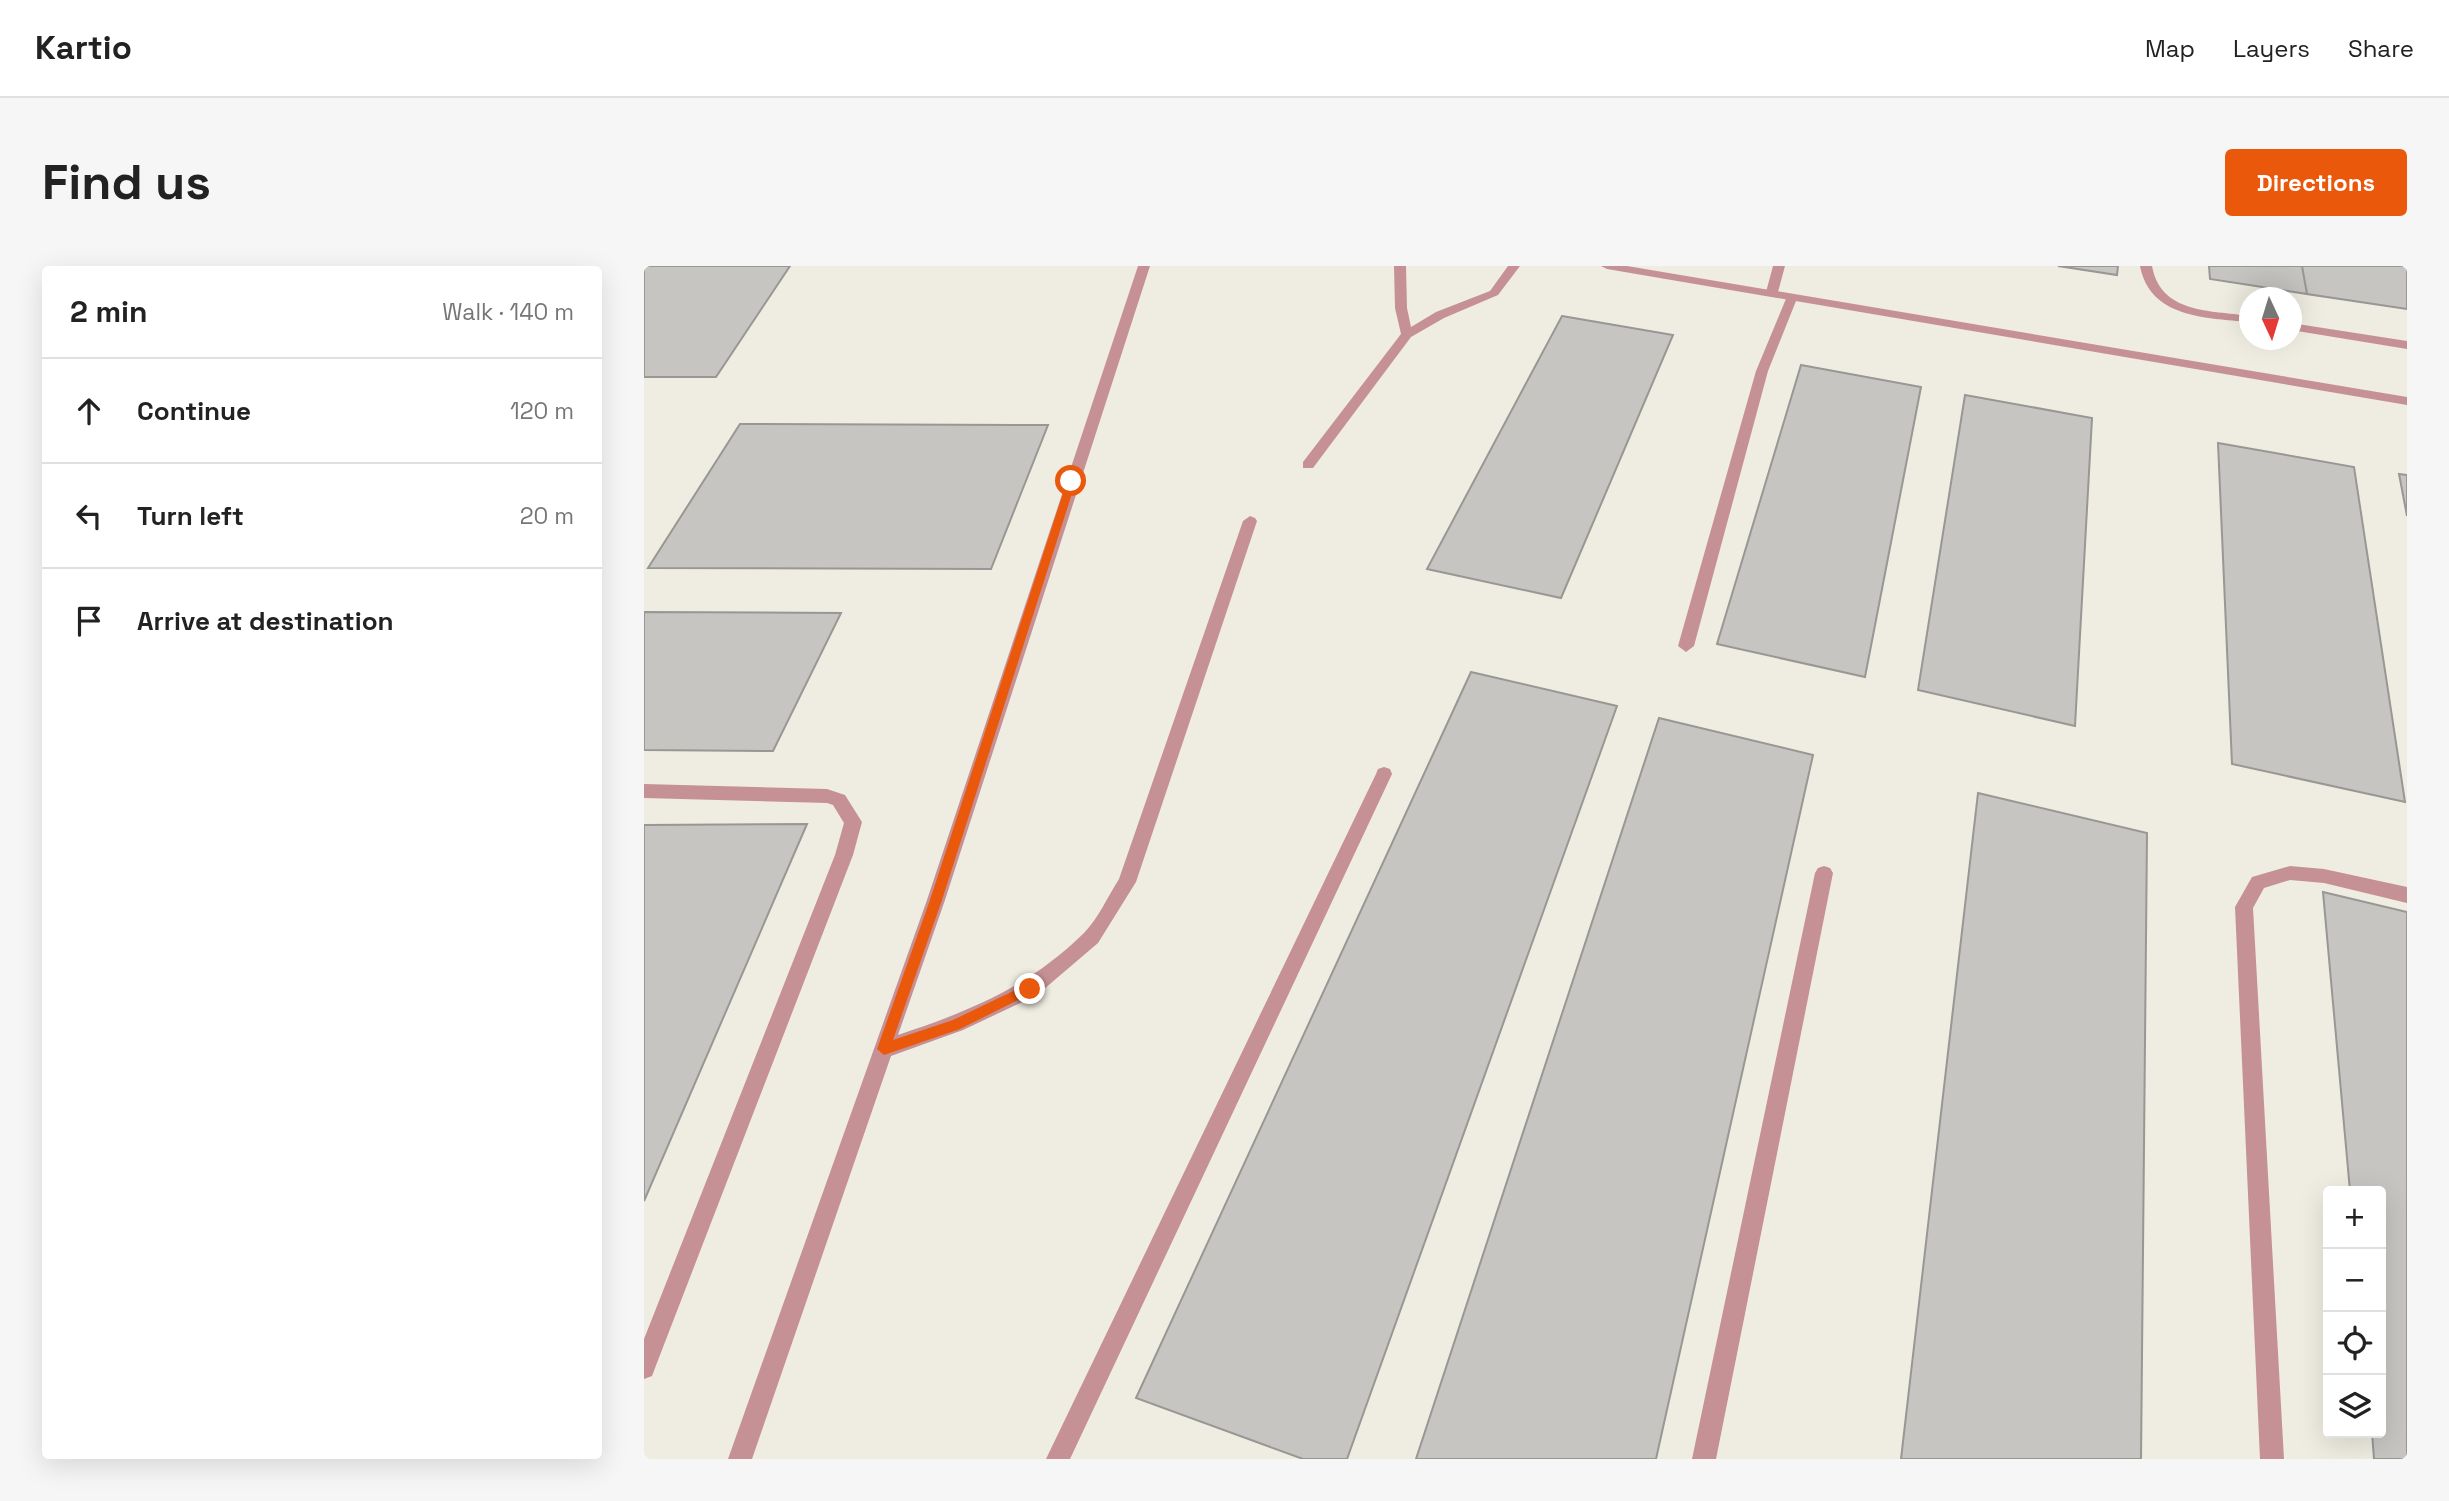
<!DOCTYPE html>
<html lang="en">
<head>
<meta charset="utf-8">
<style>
  body { margin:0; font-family:"Space Grotesk",sans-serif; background:#f6f6f6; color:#222 }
  .controls { position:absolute; right:21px; bottom:21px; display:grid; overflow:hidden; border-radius:7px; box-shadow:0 7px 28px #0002 }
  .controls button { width:63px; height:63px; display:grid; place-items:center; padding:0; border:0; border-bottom:2px solid #e0e0e0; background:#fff; color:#222; font:35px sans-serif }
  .compass { position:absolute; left:1595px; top:21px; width:63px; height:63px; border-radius:50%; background:#fff; box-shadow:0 7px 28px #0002; rotate:176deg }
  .stop { position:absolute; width:21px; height:21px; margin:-16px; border:5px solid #ea580c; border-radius:50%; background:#fff }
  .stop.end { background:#ea580c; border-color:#fff; box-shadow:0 2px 7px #0008 }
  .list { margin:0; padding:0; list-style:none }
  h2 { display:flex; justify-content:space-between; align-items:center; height:91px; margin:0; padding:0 28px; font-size:30px }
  h2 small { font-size:23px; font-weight:400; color:#767676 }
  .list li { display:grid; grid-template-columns:46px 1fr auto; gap:21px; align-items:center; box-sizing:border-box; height:105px; padding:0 28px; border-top:2px solid #e0e0e0 }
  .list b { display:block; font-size:26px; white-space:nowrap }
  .list em { font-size:23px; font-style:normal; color:#767676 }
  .icon { flex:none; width:38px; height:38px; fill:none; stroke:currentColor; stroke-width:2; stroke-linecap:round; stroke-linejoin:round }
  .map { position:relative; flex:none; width:1763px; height:1193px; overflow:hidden; border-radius:7px }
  header { display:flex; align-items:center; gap:42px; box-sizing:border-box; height:98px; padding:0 35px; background:#fff; border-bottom:2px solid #e0e0e0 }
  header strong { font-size:33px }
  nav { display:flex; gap:38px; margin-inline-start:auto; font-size:24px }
  .intro { display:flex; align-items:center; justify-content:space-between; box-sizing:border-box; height:168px; padding:0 42px }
  h1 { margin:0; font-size:49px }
  .button { padding:18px 32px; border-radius:7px; background:#ea580c; color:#fff; font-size:24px; font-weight:700 }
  main { display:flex; gap:42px; padding:0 42px }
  aside { flex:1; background:#fff; border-radius:7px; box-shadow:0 7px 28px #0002 }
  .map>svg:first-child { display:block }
  .built { fill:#efece1; fill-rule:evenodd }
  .building { fill:#c6c5c1; stroke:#989793; stroke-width:2 }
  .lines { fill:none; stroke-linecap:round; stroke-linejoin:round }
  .service { fill:#c69194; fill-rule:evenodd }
  .minor { fill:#c69194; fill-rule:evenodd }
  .route { fill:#ea580c }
</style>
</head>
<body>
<header>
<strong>Kartio</strong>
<nav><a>Map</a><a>Layers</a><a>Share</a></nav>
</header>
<div class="intro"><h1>Find us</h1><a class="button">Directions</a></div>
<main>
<aside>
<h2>2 min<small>Walk · 140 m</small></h2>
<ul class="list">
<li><svg class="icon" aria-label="ahead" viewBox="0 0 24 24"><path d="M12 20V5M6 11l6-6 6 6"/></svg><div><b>Continue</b></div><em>120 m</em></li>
<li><svg class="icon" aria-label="left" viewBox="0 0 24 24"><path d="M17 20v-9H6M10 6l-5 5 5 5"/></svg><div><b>Turn left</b></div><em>20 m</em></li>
<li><svg class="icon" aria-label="arrive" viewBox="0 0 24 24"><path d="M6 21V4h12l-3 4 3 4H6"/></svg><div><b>Arrive at destination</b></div></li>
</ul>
</aside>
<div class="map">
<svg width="1763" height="1193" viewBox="0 0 1763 1193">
  <rect width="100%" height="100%" fill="#f8f7f4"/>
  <path class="built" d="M 0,0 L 1763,0 L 1763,1193 L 0,1193 ZM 1605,32 L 1647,32 L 1647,74 L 1605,74 ZM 1684,925 L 1737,925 L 1737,1167 L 1684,1167 Z"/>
  <path class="building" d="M 0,0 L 146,0 L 72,111 L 0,111 Z
    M 1414,0 L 1474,0 L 1473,9 Z
    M 1565,0 L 1658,0 L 1663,28 L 1566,13 Z
    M 1658,0 L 1763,0 L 1763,43 L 1663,28 Z
    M 918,50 L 1029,69 L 917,332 L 783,303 Z
    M 1157,99 L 1277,121 L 1221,411 L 1073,378 Z
    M 1321,129 L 1448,152 L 1431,460 L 1274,424 Z
    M 96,158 L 404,159 L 347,303 L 4,302 Z
    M 1574,177 L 1710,201 L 1761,536 L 1588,498 Z
    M 1755,208 L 1763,209 L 1763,250 Z
    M 0,346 L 197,347 L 129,485 L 0,484 Z
    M 827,406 L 973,440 L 703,1193 L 659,1193 L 492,1132 Z
    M 1015,452 L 1169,489 L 1012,1193 L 772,1193 Z
    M 1334,527 L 1503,567 L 1497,1193 L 1257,1193 Z
    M 163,558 L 0,935 L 0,559 Z
    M 1679,626 L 1763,646 L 1763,1193 L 1730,1193 L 1728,1167 L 1737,1167 L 1737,925 L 1706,925 Z"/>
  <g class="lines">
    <path class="service" d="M 494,0 L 506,0 L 301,634 L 254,769 C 326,745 385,721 440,667 C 454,653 464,630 475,613 L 599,255 L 606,250 L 611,252 L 613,255 L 492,616 L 454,677 L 393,729 L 319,764 L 247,790 L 108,1193 L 84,1193 L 283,634 Z
      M 750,0 L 762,0 L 763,42 L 767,61 L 792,46 L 846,25 L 864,0 L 876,0 L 854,29 L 800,52 L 767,71 L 669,202 L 659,202 L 659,196 L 757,68 L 751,42 Z
      M 1129,0 L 1141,0 L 1134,26 L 1128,29 L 1122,26 Z
      M 1496,0 L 1508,0 C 1517,48 1566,44 1605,50 L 1605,56 C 1562,52 1506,52 1496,0 Z
      M 1144,28 L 1154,30 L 1124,105 L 1050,380 L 1042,386 L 1034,380 L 1112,105 Z
      M 1647,57 L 1763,75 L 1763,83 L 1647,64 Z
      M 740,501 L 746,503 L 748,508 L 426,1193 L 402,1193 L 732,508 L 734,503 Z
      M 0,518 L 183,523 L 201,529 L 218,556 L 209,589 L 11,1102 L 8,1110 L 0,1113 L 0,1073 L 191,589 L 200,557 L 189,539 L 183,537 L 0,532 Z
      M 1180,600 L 1186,602 L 1189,607 L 1072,1193 L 1048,1193 L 1171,607 L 1174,602 Z
      M 1646,600 L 1680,603 L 1763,621 L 1763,637 L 1680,617 L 1646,614 L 1620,622 L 1609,642 L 1640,1193 L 1616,1193 L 1591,641 L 1608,611 Z"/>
    <path class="minor" d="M 957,0 L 983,0 L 1763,131 L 1763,139 L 963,3 Z"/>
  </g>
  <path class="route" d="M 427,213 L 432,215 L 298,634 L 249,774 L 309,754 L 386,717 L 392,723 L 390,726 L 316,763 L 240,789 L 233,783 L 286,634 L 423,215 Z"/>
</svg>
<div class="controls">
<button>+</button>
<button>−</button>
<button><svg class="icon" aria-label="locate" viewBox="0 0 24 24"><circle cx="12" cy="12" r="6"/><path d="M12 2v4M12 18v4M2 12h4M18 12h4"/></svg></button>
<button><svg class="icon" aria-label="layers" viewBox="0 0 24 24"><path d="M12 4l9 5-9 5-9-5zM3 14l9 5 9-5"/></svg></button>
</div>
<svg class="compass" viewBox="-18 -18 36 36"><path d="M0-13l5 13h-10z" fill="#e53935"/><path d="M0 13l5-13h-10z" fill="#767676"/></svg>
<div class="stop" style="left:427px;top:215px"></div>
<div class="stop end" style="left:386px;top:723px"></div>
</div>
</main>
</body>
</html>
